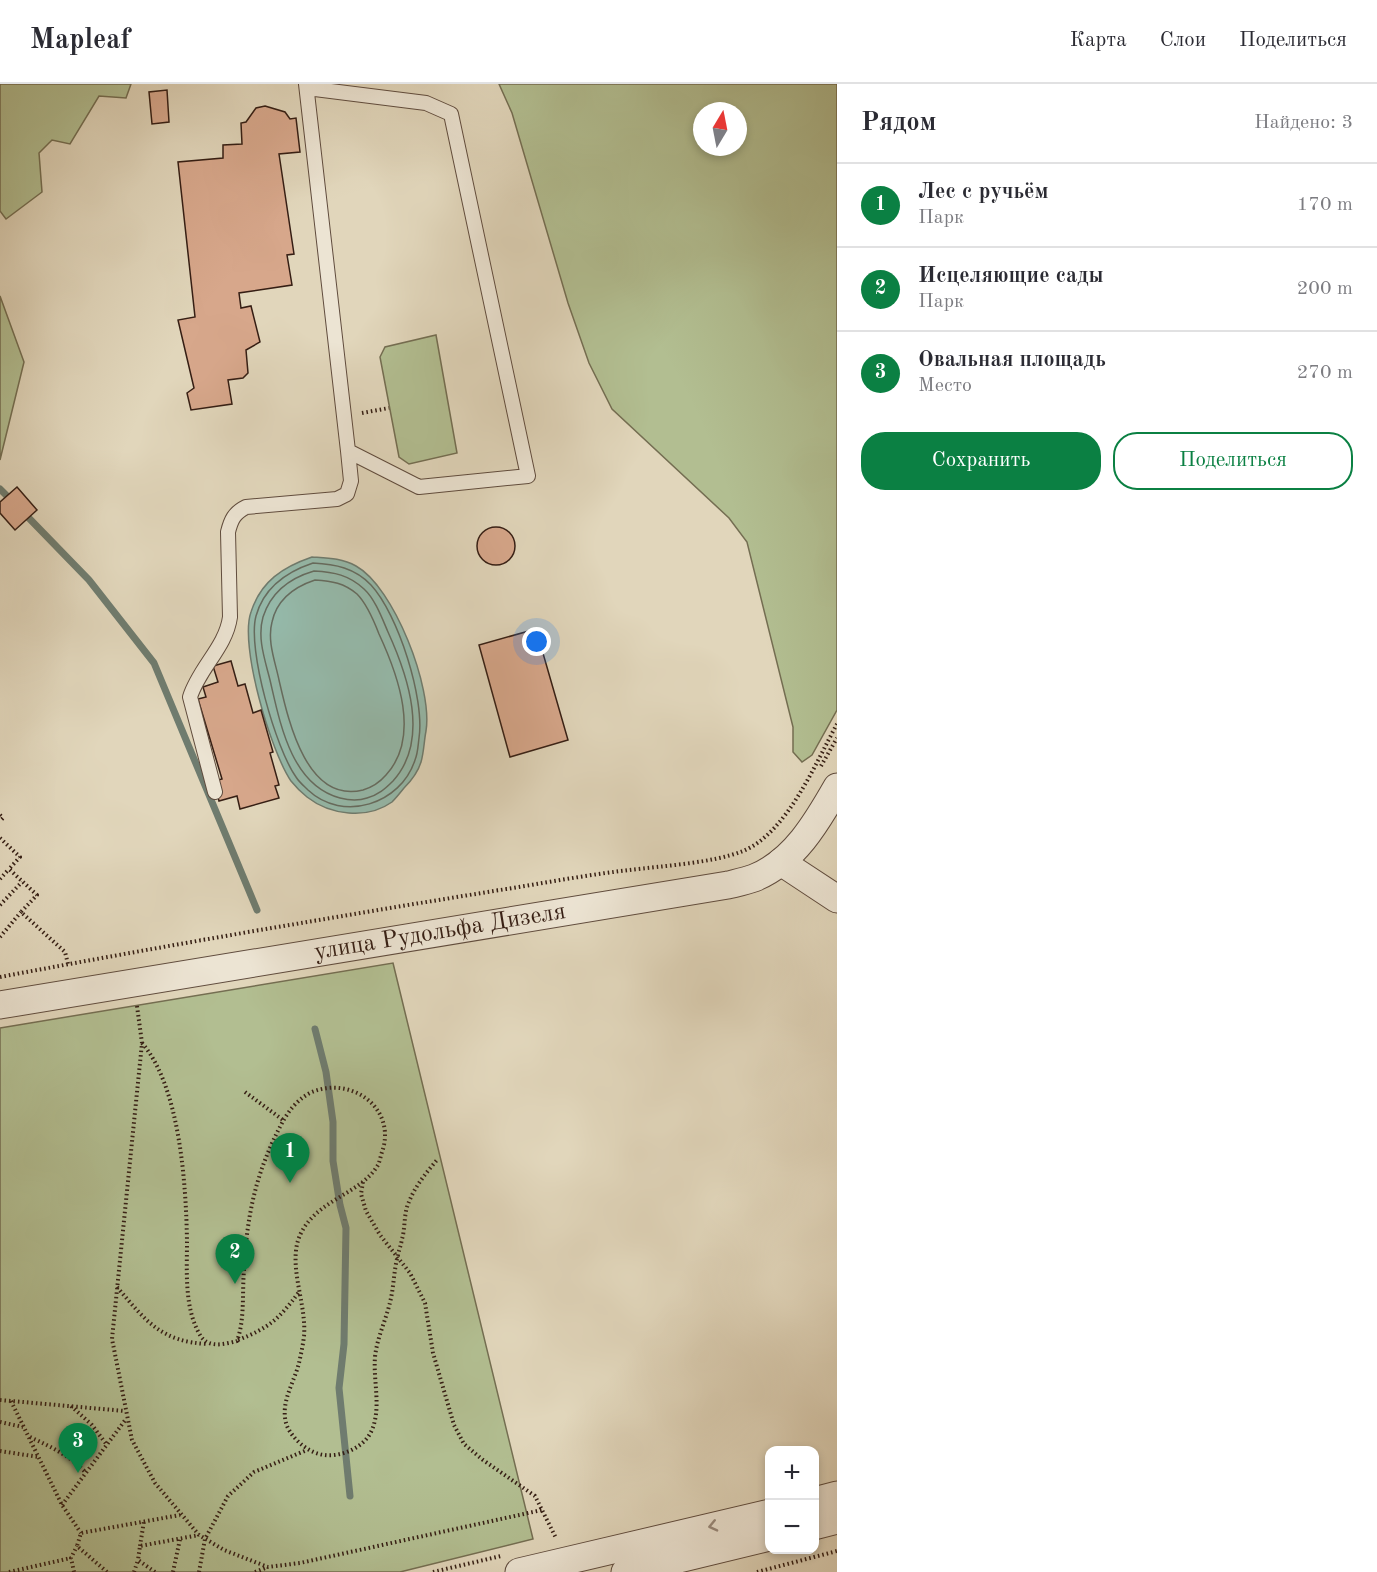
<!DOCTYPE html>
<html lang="ru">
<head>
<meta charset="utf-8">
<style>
  body { margin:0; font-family:"Old Standard TT",serif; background:#f2f2f3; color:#2b2b33 }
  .controls { position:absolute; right:18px; bottom:18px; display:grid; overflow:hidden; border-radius:12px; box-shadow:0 3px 9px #0003 }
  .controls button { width:54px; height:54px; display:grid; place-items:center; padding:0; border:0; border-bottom:2px solid #e1e1e2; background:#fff; color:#2b2b33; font:30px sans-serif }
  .compass { position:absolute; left:693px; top:18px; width:54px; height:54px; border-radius:50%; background:#fff; box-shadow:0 3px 9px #0003; rotate:10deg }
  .you { position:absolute; left:537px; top:558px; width:21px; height:21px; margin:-15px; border:4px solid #fff; border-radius:50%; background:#1a73e8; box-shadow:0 0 0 9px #1a73e833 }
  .badge { display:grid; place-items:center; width:39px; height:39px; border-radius:50%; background:#0b8043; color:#fff; font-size:20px; font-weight:700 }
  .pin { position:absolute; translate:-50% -50px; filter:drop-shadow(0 2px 3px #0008) }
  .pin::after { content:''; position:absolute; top:32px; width:21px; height:18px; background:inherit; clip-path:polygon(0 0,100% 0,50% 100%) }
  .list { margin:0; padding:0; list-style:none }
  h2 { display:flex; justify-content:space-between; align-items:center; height:78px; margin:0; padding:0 24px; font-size:26px }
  h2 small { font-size:20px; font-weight:400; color:#7c7c81 }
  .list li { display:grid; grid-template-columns:39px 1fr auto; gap:18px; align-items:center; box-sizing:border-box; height:84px; padding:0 24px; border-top:2px solid #e1e1e2 }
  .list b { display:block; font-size:22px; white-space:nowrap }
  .list p { margin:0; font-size:20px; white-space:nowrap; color:#7c7c81 }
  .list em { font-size:20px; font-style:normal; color:#7c7c81 }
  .actions { display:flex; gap:12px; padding:18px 24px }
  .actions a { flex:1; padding:14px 0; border:2px solid #0b8043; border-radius:24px; text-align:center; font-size:21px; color:#0b8043 }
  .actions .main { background:#0b8043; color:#fff }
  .map { position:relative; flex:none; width:837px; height:1488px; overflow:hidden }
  header { display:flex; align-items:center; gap:36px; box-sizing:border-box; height:84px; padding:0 30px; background:#fff; border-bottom:2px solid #e1e1e2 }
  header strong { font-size:28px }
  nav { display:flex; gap:33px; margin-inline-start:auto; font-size:21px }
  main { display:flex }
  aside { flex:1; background:#fff }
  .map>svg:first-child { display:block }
  .green { fill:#b2be91; stroke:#746e52; stroke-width:1.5; fill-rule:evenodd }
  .water { fill:#95baab; stroke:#6f7c6f; stroke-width:1.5 }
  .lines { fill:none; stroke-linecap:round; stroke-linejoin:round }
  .shore { stroke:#656c60; stroke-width:1.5 }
  .stream { stroke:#6f7c6f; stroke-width:7 }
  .building { fill:#d7a78b; stroke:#351e14; stroke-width:1.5 }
  .service-casing { stroke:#604c3e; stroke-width:16 }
  .minor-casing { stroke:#604c3e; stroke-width:29 }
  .path { stroke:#351e14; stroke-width:4; stroke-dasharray:1.5 3; stroke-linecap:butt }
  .service { stroke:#ece4d3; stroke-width:14 }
  .minor { stroke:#ece4d3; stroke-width:27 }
  .oneway { stroke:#9a8b7d }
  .labels { text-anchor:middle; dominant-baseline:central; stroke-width:6; stroke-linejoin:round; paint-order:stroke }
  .street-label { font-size:24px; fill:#351e14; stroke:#ece4d3 }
</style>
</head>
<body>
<header>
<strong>Mapleaf</strong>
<nav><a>Карта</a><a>Слои</a><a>Поделиться</a></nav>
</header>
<main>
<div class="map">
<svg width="837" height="1488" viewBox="0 0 837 1488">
  <rect width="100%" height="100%" fill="#e1d6bb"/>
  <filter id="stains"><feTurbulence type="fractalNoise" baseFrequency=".00333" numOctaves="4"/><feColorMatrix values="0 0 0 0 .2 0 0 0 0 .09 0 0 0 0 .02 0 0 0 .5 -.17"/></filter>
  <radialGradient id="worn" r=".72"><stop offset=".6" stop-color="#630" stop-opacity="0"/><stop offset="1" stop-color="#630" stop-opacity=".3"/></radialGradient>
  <path class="green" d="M 0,0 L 131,0 L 126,14 L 99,12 L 70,60 L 52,56 L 39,69 L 42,108 L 6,135 L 0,127 Z
    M 499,0 L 837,0 L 837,626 L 812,671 L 802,678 L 793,668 L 793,643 L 747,458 L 729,434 L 612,325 L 589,279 L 568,219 L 512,29 ZM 702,27 L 738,27 L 738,63 L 702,63 Z
    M 0,212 L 24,278 L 0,376 Z
    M 436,251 L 457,369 L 409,380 L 399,373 L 380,273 L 385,263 Z
    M 393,879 L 533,1455 L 400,1488 L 0,1488 L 0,944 Z"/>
  <path class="water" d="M 312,473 C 327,474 342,474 356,482 C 394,503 433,604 426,647 C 424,657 424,668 421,678 C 418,688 411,697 404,704 C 400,709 396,714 392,718 C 367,736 330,731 307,713 C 302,709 295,702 291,697 C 271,668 239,561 251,528 C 261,497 283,483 312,473 Z"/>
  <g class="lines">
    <path class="shore" d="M 313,479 C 335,480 355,484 371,501 C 398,530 425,615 419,654 C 418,661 418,669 415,676 C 401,720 343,739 308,706 C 304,702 299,698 296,693 C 276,665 247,565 256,532 C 264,503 286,488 313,479 Z
      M 314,487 C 334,488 349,491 364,505 C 375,515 382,534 388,548 C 408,592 430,656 393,697 C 385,705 378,711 367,714 C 358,717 348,716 340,714 C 291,701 280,639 270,596 C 265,576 257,554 263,533 C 271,508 290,494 314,487 Z
      M 315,496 C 332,497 344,499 357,510 C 367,520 374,537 379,550 C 398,591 421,653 386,691 C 380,698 373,703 363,706 C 306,720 288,635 279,596 C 275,577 267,557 272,538 C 277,515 294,503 315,496 Z"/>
    <path class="stream" d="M 0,405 L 13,418
      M 23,428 L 89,496 L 154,579 L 257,826
      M 315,945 L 326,988 L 333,1038 L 333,1077 L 340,1121 L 346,1144 L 344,1260 L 339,1304 L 350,1412"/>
  </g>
  <path class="building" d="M 167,6 L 169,38 L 152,40 L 149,8 Z
    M 265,22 L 285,28 L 290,35 L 296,34 L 300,68 L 279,70 L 294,170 L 287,171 L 292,201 L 239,209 L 241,224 L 251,222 L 260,258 L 246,266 L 248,289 L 243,294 L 228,296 L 232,320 L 191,326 L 187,309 L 194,304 L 178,236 L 195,233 L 178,78 L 223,74 L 223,61 L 242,60 L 241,39 L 246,38 L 256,24 Z
    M 17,403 L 37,426 L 15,446 L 0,429 L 0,418 Z
    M477 462a19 19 0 1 1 38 0a19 19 0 1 1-38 0Z
    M 536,545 L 568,656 L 510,673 L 479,561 Z
    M 231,577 L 238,602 L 245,600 L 253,629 L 261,626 L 273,668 L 270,669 L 279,701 L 275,702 L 279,714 L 240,725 L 237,712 L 219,717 L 214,697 L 222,695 L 198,615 L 206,613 L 203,603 L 218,598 L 213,582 Z"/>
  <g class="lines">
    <defs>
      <path id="service" d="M 306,0 L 348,367 L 419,403 L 528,392 L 451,30 L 426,19 L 307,4
        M 215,708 L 190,613 C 199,584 226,563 230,533 L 228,448 C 231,436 234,429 246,423 L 337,415 L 347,410 L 351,397 L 348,367"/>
      <g id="minor">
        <path d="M 781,778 L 837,815"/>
        <path id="s1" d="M 0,921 L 728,801 C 736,799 746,797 754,794 C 794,778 817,738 837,703"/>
        <path d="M 814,1417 L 837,1411"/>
        <path d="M 814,1442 L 837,1436"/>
        <path d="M 519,1488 L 770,1429"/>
        <path d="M 625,1488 L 770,1453"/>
      </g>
    </defs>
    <use href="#service" class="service-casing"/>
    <use href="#minor" class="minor-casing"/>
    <path class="path" d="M 362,329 L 389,324
      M 821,682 L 837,654
      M 0,731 L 3,734 L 0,737
      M 0,754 L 20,773 L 9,785 L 37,811 L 21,828 L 65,868 L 68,880
      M 0,795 L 9,785
      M 0,821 L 22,798
      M 0,853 L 21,828
      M 0,893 C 174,860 350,830 525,802 C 560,796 595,790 629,786 C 662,782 713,779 743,767 C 787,749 815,680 837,640
      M 137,922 L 142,959 L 112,1255 L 132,1356 L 155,1399 L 199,1451 L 224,1466 L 268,1483 L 300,1479 L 542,1426
      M 142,959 C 180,1003 186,1100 187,1157 C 187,1187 184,1224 200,1251 C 208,1265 225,1260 237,1257 C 245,1235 242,1209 244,1186 C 247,1130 256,1088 282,1039 C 288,1027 300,1013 312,1008 C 351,992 395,1023 383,1065 C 381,1070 380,1077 378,1081 C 361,1110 318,1115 301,1149 C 286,1179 307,1219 304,1252 C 303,1261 301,1270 299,1279 C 294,1299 279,1320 287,1342 C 293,1356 310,1370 325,1371 C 341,1373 363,1364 371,1348 C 382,1325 373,1298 375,1273 C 377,1253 387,1234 391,1214 C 394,1200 394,1185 398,1171 C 399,1166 401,1161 402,1155 C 405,1145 404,1133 407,1123 C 413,1105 425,1090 437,1076
      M 245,1008 L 283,1036
      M 363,1098 L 361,1110 L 366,1127 L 380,1151 L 410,1189 L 425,1219 L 433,1269 L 454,1341 L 464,1360 L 483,1376 L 535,1412 L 556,1454
      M 117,1203 C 146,1237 161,1258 208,1260
      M 238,1256 C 269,1244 279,1235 299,1208
      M 0,1316 L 125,1327
      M 11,1317 L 62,1421 L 81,1449
      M 71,1322 L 92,1341 L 107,1361
      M 0,1338 L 23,1343
      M 30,1353 C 51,1363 71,1372 86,1389
      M 0,1367 L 39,1373
      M 62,1421 L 126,1335
      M 140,1462 L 144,1437
      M 9,1488 L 71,1474
      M 74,1488 L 71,1474 L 77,1462
      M 107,1488 L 77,1462 L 81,1449 L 180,1431
      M 134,1488 L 138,1476
      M 155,1488 L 138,1476 L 140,1462 L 199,1451
      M 173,1488 L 180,1455
      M 199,1488 L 205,1455 L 228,1412 L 254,1388 L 307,1366
      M 255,1488 L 268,1483
      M 433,1488 L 501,1472
      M 757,1488 L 837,1467"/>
    <use href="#service" class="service"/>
    <use href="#minor" class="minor"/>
  </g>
  <defs><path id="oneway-chevron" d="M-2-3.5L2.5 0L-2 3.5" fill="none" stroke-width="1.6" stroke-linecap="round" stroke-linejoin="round" transform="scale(1.5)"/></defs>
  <use class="oneway" href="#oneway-chevron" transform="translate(713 1442) rotate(167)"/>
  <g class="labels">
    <g class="street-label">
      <text stroke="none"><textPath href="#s1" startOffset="446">улица Рудольфа Дизеля</textPath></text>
    </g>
  </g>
  <rect width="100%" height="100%" filter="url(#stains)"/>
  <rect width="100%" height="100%" fill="url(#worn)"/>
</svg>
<div class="controls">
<button>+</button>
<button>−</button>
</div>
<svg class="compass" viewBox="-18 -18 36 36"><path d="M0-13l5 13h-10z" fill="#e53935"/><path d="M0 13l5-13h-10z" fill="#7c7c81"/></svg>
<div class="you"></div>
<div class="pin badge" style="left:290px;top:1099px">1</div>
<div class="pin badge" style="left:235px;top:1200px">2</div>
<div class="pin badge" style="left:78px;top:1389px">3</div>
</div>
<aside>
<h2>Рядом<small>Найдено: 3</small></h2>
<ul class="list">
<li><span class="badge">1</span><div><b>Лес с ручьём</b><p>Парк</p></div><em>170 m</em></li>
<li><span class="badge">2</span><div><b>Исцеляющие сады</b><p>Парк</p></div><em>200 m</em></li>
<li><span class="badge">3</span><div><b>Овальная площадь</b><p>Место</p></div><em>270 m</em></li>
</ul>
<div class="actions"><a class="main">Сохранить</a><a>Поделиться</a></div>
</aside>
</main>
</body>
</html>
